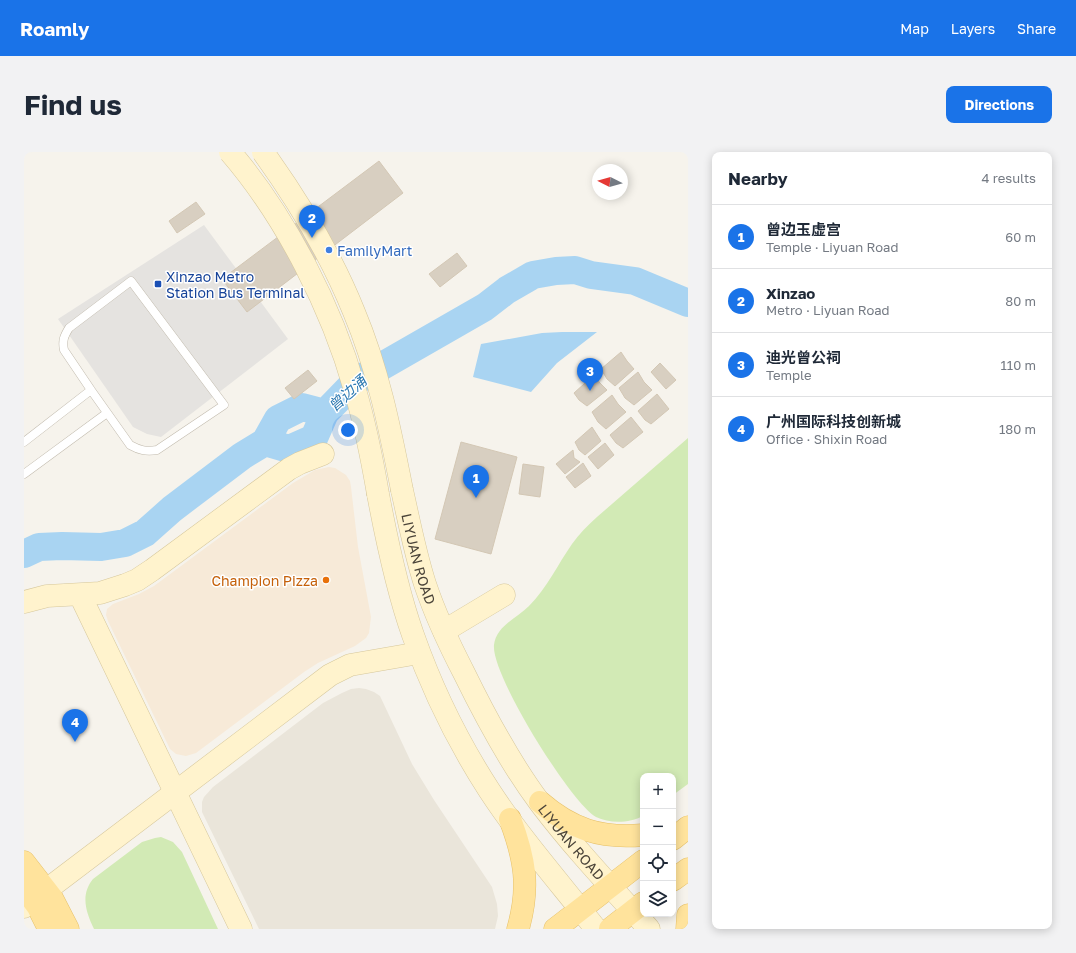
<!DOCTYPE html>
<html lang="en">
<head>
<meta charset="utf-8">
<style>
  body { margin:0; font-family:"Golos Text","Noto Sans SC",sans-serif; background:#f2f2f3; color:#1f2937 }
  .controls { position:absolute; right:12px; bottom:12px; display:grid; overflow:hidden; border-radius:8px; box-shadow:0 2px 10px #0003 }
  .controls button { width:36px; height:36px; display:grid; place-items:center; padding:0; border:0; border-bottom:1px solid #e0e1e3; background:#fff; color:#1f2937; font:20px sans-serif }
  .compass { position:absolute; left:568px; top:12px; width:36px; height:36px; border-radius:50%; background:#fff; box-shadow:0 2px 10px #0003; rotate:276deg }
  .you { position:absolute; left:324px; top:278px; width:14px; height:14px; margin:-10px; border:3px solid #fff; border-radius:50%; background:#1a73e8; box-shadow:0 0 0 6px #1a73e833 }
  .badge { display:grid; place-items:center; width:26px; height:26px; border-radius:50%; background:#1a73e8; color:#fff; font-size:13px; font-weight:700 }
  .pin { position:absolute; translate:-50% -33px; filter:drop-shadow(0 1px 2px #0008) }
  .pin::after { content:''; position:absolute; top:21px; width:14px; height:12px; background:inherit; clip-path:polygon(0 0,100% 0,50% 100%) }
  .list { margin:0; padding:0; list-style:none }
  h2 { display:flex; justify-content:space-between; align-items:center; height:52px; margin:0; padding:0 16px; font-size:17px }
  h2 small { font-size:13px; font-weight:400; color:#747a83 }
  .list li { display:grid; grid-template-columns:26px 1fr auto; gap:12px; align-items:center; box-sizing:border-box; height:64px; padding:0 16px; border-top:1px solid #e0e1e3 }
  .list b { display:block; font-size:15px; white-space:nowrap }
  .list p { margin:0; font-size:13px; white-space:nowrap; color:#747a83 }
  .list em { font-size:13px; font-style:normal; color:#747a83 }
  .icon { flex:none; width:22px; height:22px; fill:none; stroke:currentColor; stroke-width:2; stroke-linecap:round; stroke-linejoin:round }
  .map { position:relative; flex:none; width:664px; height:777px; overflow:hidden; border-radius:8px }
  header { display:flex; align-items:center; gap:24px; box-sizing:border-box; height:56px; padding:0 20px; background:#1a73e8; color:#fff }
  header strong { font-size:19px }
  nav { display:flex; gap:22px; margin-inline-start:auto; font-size:14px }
  .intro { display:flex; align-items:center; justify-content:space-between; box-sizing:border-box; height:96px; padding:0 24px }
  h1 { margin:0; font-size:28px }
  .button { padding:10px 18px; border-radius:8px; background:#1a73e8; color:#fff; font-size:14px; font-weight:700 }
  main { display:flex; gap:24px; padding:0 24px }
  aside { flex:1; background:#fff; border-radius:8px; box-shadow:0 2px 10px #0003 }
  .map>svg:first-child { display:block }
  .residential { fill:#eae5da }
  .commercial { fill:#f7ead8 }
  .green { fill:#d2eab5 }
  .parking { fill:#e5e3e0 }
  .water { fill:#a9d4f2 }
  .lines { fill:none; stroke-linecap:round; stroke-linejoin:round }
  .river { stroke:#a9d4f2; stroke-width:28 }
  .building { fill:#d8cfc1; stroke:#d3c7b4 }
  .lane-casing { stroke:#c2bbae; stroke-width:9 }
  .secondary-casing { stroke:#d6c79b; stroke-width:23 }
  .primary-casing { stroke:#e6c16a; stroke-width:23 }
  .lane { stroke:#fff; stroke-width:8 }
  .secondary { stroke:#fff3cd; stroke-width:22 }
  .primary { stroke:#ffe39c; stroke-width:22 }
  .secondary-bridge-casing { stroke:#d6c79b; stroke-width:23; stroke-linecap:butt }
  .secondary-bridge { stroke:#fff3cd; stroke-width:22 }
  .shop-dot { fill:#3f7fe0; stroke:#fff; stroke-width:1.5 }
  .transit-dot { fill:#1a4fb4; stroke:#fff; stroke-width:1.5 }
  .food-dot { fill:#e8710a; stroke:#fff; stroke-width:1.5 }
  .labels { text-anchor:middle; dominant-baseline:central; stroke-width:3; stroke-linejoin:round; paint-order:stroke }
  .shop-label { font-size:14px; fill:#366cbe; stroke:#fff; text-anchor:start }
  .transit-label { font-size:14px; fill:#164399; stroke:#fff; text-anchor:start }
  .street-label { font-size:14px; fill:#4b4439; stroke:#fff }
  .food-label { font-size:14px; fill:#c56008; stroke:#fff; text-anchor:end }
  .water-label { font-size:15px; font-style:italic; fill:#2e7ab2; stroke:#fff }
</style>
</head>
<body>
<header>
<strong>Roamly</strong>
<nav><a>Map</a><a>Layers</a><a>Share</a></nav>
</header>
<div class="intro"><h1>Find us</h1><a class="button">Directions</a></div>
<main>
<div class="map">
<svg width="664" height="777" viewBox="0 0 664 777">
  <rect width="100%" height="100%" fill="#f6f3ec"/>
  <path class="residential" d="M 335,536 L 342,537 L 350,540 L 356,544 L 388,612 L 410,648 L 468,735 L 473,752 L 474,764 L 471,777 L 235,777 L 178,660 L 178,650 L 180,645 L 189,635 L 299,551 L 318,541 L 327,537 Z"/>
  <path class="commercial" d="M 305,315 L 311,316 L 322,323 L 326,329 L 327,335 L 334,395 L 347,465 L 345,481 L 342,486 L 331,494 L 294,511 L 280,520 L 172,601 L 162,604 L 152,602 L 146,597 L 84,469 L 82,463 L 83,457 L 89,452 L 115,442 L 130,434 L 269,331 L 291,318 Z"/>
  <path class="green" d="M 664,286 L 664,632 L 649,643 L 649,624 L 619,624 L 619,664 C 606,671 586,672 572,665 C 547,651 467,523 470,493 C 472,474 493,466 505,454 C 523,436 534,412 548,392 C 555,382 564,373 573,365 Z
    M 137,685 L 149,690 L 158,700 L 194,777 L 70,777 C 62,760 56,743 69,727 L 118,690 L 131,686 Z"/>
  <path class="parking" d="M 180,73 L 264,187 L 137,285 L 123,282 L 109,275 L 34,167 Z"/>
  <path class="water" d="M 538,180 L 573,180 L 533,211 L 507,240 L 449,225 L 457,192 L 518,181 Z"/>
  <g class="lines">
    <path class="river" d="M 241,290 L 265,297 L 290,286 L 301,261
      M 0,402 L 15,395 L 38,394 L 77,395 L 101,391 L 121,381 L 148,357 L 218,304 L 241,290 L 254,267 L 278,255 L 301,261 L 332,229 L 461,155 L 483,138 L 509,123 L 532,119 L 551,118 L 567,123 L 611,129 L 664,151"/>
  </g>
  <path class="building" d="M 355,9 L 379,41 L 223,160 L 198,127 Z
    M 172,50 L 181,62 L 153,81 L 145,69 Z
    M 433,101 L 443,114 L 416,135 L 405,122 Z
    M 597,200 L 603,209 L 610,217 L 591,234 L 583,227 L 577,217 Z
    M 636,211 L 652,228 L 642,237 L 627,220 Z
    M 284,218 L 293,229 L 270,247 L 261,236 Z
    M 614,220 L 620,230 L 628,238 L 610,253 L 601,246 L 595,236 Z
    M 571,222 L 575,230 L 583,238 L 563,254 L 555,248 L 550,241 Z
    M 633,242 L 645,257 L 627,272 L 621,268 L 614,259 Z
    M 588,243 L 594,252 L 602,260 L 582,277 L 574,270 L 568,260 Z
    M 607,265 L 619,280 L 599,296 L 592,291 L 586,283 Z
    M 568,275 L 577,289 L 561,303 L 555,298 L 551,290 Z
    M 437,290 L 493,305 L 467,402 L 411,387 Z
    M 581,291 L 590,303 L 574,317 L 564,305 Z
    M 549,298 L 550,306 L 556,310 L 541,322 L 532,312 Z
    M 559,311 L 567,324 L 551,336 L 542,325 Z
    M 499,312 L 520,315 L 516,345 L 495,342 Z"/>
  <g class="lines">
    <defs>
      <path id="lane" d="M 107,129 L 200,253 L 133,298 C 122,300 115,298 106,293 L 67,238 L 40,198 C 38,189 40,184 45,176 Z
        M 0,290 L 67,238
        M 0,322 L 83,261"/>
      <g id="secondary">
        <path id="s1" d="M 378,338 C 385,369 391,401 401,432 C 411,462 425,492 440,521 C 462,566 486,611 516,651 C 550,696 588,736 625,777"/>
        <path d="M 354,342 C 363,390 373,438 389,483 C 408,537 434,590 465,638 C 497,687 536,731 572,777"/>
        <path d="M 56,443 L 217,777"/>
        <path d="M 0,450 L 23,444 L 76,441 L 101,433 L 113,428 L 128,418 L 265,317 L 276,311 L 299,302"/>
        <path d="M 420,479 L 480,443"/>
        <path d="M 0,755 L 306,523 L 326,513 L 395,501"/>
      </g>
      <path id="primary" d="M 516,650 C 547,677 577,687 619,683
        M 486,667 C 501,707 506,735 494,777
        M 649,687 L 664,675
        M 0,710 L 28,746 L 44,777
        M 649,728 L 664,717
        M 0,736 L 14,755 L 25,777
        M 531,777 L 619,709
        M 586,777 L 619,751
        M 663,777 L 664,763"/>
    </defs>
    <use href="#lane" class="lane-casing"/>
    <use href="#secondary" class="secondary-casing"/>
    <use href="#primary" class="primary-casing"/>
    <use href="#lane" class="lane"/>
    <use href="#secondary" class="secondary"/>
    <use href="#primary" class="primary"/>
    <defs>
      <path id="secondary-bridge" d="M 206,0 C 262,65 308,156 331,238 C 341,272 348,307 354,342
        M 239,0 C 275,50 307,103 330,160 C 354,217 366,277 378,338"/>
    </defs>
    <use href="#secondary-bridge" class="secondary-bridge-casing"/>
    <use href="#secondary-bridge" class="secondary-bridge"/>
  </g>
  <circle class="shop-dot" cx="305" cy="98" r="4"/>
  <rect class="transit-dot" x="130" y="128" width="8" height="8" rx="2"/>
  <circle class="food-dot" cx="302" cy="428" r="4"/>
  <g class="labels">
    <g class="shop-label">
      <text x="313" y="98">FamilyMart</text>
    </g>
    <g class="transit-label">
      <text x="142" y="124">Xinzao Metro<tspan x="142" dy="16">Station Bus Terminal</tspan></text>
    </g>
    <g class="street-label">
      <text stroke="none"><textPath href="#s1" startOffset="71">LIYUAN ROAD</textPath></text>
      <text stroke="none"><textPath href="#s1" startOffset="395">LIYUAN ROAD</textPath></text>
    </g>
    <g class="food-label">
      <text x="294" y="428">Champion Pizza</text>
    </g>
    <g class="water-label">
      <text transform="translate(323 241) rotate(-42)">曾边涌</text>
    </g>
  </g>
</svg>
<div class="controls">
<button>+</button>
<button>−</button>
<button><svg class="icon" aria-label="locate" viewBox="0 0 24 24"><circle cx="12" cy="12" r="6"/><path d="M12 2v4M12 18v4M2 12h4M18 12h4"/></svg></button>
<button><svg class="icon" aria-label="layers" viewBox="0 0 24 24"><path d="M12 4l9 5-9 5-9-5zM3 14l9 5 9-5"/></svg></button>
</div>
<svg class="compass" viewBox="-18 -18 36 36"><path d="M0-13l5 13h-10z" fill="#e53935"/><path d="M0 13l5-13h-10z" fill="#747a83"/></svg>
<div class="you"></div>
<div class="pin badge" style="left:452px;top:346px">1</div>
<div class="pin badge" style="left:288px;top:86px">2</div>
<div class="pin badge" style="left:566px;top:239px">3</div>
<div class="pin badge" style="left:51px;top:590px">4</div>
</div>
<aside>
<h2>Nearby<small>4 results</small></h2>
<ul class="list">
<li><span class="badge">1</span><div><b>曾边玉虚宫</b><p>Temple · Liyuan Road</p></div><em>60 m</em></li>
<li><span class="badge">2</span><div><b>Xinzao</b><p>Metro · Liyuan Road</p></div><em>80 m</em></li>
<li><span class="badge">3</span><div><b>迪光曾公祠</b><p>Temple</p></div><em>110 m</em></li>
<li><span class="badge">4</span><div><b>广州国际科技创新城</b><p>Office · Shixin Road</p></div><em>180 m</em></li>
</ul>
</aside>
</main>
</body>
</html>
